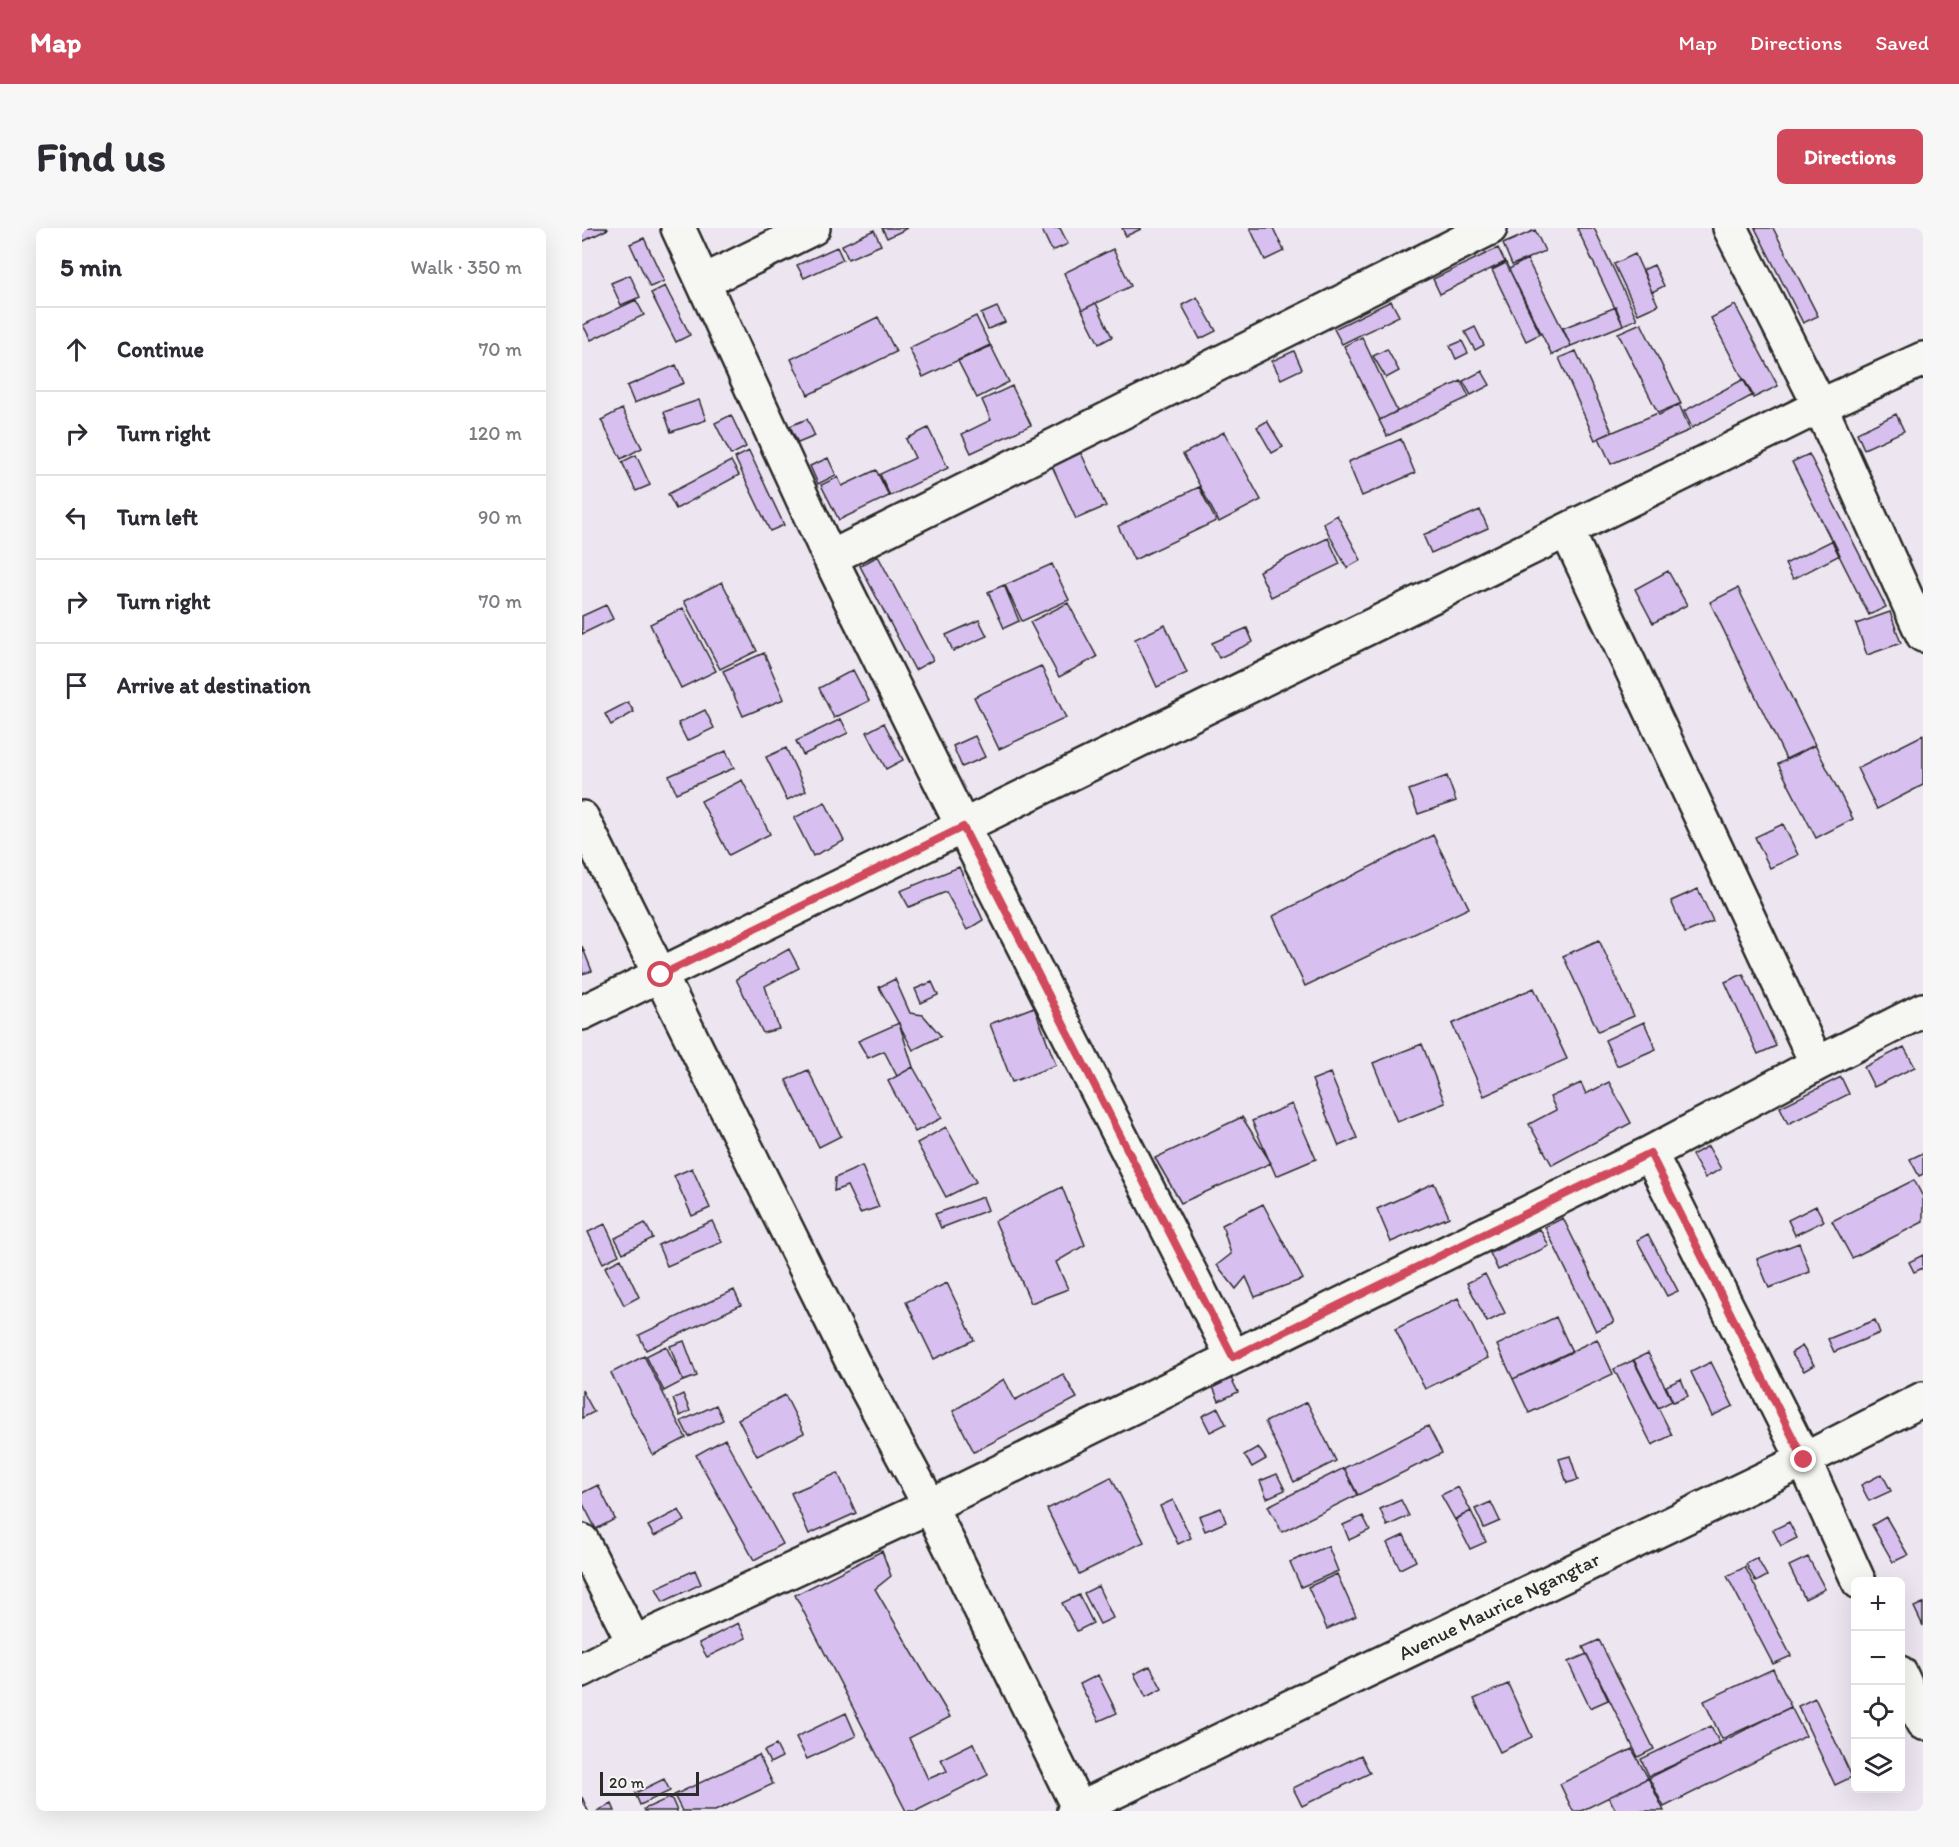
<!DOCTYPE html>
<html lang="en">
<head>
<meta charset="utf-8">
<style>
  body { margin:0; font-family:Itim,sans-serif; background:#f7f7f7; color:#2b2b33 }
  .controls { position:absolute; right:18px; bottom:18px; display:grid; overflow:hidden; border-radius:9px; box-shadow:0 6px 24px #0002 }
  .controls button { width:54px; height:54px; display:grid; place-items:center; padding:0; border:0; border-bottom:2px solid #e1e1e2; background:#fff; color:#2b2b33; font:30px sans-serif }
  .scale { position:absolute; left:18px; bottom:15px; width:99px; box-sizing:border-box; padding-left:6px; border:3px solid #2b2b2b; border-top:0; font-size:16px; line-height:21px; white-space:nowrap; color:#2b2b2b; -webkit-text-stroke:4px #f6f6f2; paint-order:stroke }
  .stop { position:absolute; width:18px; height:18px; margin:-14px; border:4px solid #d1495b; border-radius:50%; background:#fff }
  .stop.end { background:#d1495b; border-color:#fff; box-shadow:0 2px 6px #0008 }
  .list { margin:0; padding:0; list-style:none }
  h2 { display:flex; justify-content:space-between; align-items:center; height:78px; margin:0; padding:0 24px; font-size:26px }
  h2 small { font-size:20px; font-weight:400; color:#7c7c81 }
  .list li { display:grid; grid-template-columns:39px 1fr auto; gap:18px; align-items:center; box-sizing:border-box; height:84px; padding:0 24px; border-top:2px solid #e1e1e2 }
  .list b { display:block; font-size:22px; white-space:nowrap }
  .list em { font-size:20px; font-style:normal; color:#7c7c81 }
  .icon { flex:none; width:33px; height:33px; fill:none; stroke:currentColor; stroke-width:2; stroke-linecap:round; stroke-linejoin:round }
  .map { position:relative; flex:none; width:1341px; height:1583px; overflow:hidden; border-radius:9px }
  header { display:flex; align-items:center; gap:36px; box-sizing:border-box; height:84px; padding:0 30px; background:#d1495b; color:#fff }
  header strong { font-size:28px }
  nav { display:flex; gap:33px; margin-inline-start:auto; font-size:21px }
  .intro { display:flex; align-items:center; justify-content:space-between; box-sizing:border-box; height:144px; padding:0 36px }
  h1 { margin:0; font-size:42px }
  .button { padding:15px 27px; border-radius:9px; background:#d1495b; color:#fff; font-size:21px; font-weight:700 }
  main { display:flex; gap:36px; padding:0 36px }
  aside { flex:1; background:#fff; border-radius:9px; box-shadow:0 6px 24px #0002 }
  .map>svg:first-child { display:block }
  .building { fill:#d7c0f0; stroke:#2b2b2b; stroke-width:1.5 }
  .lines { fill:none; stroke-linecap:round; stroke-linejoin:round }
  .minor-casing { stroke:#2b2b2b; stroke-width:38 }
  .minor { stroke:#f6f6f2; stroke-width:33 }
  .route { stroke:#d1495b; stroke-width:8 }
  .labels { text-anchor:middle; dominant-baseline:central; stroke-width:5; stroke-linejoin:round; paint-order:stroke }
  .street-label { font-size:20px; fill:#2b2b2b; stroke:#f6f6f2 }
</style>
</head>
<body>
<header>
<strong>Map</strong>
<nav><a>Map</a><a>Directions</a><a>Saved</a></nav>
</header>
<div class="intro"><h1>Find us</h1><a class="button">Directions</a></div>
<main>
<aside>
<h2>5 min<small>Walk · 350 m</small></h2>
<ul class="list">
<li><svg class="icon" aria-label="ahead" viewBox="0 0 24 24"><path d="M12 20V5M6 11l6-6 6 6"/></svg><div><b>Continue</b></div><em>70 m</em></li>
<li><svg class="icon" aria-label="right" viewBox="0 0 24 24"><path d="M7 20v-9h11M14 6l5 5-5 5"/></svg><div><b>Turn right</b></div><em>120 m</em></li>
<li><svg class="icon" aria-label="left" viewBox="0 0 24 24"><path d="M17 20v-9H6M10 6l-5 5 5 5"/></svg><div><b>Turn left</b></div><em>90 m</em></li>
<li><svg class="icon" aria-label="right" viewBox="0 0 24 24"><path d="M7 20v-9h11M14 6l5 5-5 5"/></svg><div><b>Turn right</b></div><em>70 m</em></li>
<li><svg class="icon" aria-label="arrive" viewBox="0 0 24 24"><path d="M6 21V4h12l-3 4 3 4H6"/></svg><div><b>Arrive at destination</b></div></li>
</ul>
</aside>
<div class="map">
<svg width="1341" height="1583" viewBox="0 0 1341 1583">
  <rect width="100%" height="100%" fill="#ede6f1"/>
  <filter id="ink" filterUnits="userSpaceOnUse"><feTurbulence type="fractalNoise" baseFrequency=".0167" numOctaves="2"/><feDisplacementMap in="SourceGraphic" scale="12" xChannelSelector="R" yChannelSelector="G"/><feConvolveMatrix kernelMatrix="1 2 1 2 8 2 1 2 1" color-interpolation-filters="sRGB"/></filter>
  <g filter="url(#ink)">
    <path class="building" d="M 0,0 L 25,0 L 26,1 L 0,14 Z
      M 300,0 L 326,0 L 305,10 Z
      M 459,0 L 478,0 L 486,16 L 470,23 Z
      M 540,0 L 559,0 L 559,1 L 544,8 Z
      M 668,0 L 691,0 L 702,23 L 683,32 Z
      M 995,0 L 1012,0 L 1055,91 L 1041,97 Z
      M 1173,0 L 1191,0 L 1236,88 L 1221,95 Z
      M 292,2 L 299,17 L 266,31 L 260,17 Z
      M 953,2 L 963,23 L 930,37 L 921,16 Z
      M 62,10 L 82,53 L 68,59 L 48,16 Z
      M 255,19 L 261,32 L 222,50 L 215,37 Z
      M 916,20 L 923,34 L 858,66 L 851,51 Z
      M 531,21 L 549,58 L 500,82 L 482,45 Z
      M 1053,26 L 1076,77 L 1056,86 L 1032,36 Z
      M 945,31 L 989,118 L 970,127 L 927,41 Z
      M 924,35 L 958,106 L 944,113 L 910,42 Z
      M 1072,37 L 1082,58 L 1070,64 L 1061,42 Z
      M 48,47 L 58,69 L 39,77 L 29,55 Z
      M 83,58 L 108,107 L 94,114 L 69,65 Z
      M 615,69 L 634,103 L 618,111 L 600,77 Z
      M 54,72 L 62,87 L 9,112 L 1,97 Z
      M 809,73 L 817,88 L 760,116 L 752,101 Z
      M 514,75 L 530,109 L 517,116 L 500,82 Z
      M 1153,77 L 1196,158 L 1171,170 L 1129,90 Z
      M 415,79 L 423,94 L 406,101 L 399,86 Z
      M 1034,79 L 1041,97 L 989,118 L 981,100 Z
      M 394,88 L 408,117 L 341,149 L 327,120 Z
      M 296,89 L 314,124 L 226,167 L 209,131 Z
      M 1059,95 L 1099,176 L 1077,187 L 1036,105 Z
      M 893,99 L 902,117 L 893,122 L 883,104 Z
      M 780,109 L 815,183 L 798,192 L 762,118 Z
      M 880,113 L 886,125 L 874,131 L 868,118 Z
      M 409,118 L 427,154 L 395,170 L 376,133 Z
      M 805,121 L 817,143 L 804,150 L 791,128 Z
      M 712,123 L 720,141 L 699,151 L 690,133 Z
      M 994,123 L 1030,204 L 1013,212 L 977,130 Z
      M 94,137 L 102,155 L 52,175 L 45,158 Z
      M 900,143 L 908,157 L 889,167 L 881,153 Z
      M 1162,151 L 1171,167 L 1110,200 L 1102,183 Z
      M 879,153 L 887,169 L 805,208 L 797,192 Z
      M 430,158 L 449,197 L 389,225 L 380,206 L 409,192 L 400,172 Z
      M 117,172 L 124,192 L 89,204 L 82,184 Z
      M 1097,176 L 1108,202 L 1029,236 L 1017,210 Z
      M 40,181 L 60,220 L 39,231 L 19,192 Z
      M 1314,186 L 1322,203 L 1282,221 L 1275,205 Z
      M 149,187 L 164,219 L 149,227 L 133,195 Z
      M 225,191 L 233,208 L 216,215 L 208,198 Z
      M 685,193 L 701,219 L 690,225 L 675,199 Z
      M 346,200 L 366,240 L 308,268 L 298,246 L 333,230 L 324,211 Z
      M 642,204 L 679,272 L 637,294 L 601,226 Z
      M 819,211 L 833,245 L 780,268 L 766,234 Z
      M 167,223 L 202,297 L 188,303 L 153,230 Z
      M 499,225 L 524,278 L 494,291 L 470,238 Z
      M 1227,226 L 1304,379 L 1287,387 L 1210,234 Z
      M 54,227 L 68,257 L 54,263 L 40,234 Z
      M 246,230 L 254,247 L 236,256 L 228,238 Z
      M 149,233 L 157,247 L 94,281 L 86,266 Z
      M 294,242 L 307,268 L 257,292 L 239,257 L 256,249 L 260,258 Z
      M 617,259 L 634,293 L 552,332 L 536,298 Z
      M 898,282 L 906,300 L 849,325 L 841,307 Z
      M 755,287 L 779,332 L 765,340 L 741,295 Z
      M 746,310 L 758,336 L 689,369 L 677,343 Z
      M 1251,312 L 1258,327 L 1211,351 L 1203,336 Z
      M 296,328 L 351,432 L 333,442 L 278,338 Z
      M 470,336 L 487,372 L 440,393 L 423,357 Z
      M 1086,343 L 1105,377 L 1071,395 L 1053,361 Z
      M 140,354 L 175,423 L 138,441 L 102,373 Z
      M 422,357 L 437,393 L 422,400 L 406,364 Z
      M 1156,360 L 1233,517 L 1204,531 L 1128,374 Z
      M 486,375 L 515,429 L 477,449 L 448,394 Z
      M 24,377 L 31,391 L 0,406 L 0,388 Z
      M 101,380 L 134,443 L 99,460 L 68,396 Z
      M 1308,384 L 1319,415 L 1285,427 L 1274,396 Z
      M 397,392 L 405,408 L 371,423 L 364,407 Z
      M 583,397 L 605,445 L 575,459 L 553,411 Z
      M 665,400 L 671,414 L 637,430 L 630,415 Z
      M 182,425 L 202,471 L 161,488 L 141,443 Z
      M 459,438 L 484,490 L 417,521 L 392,469 Z
      M 271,442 L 287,473 L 252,490 L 237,460 Z
      M 46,474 L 52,484 L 29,497 L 23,486 Z
      M 123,482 L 132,500 L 105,513 L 96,495 Z
      M 259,491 L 266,505 L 221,527 L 214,513 Z
      M 302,495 L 321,532 L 304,541 L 285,504 Z
      M 1341,507 L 1341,557 L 1295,581 L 1275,540 Z
      M 393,508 L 403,529 L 380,539 L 371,518 Z
      M 1233,517 L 1271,591 L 1234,610 L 1196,536 Z
      M 204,520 L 224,563 L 205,572 L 184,529 Z
      M 144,523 L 152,540 L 94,565 L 87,548 Z
      M 865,548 L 874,573 L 836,586 L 827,562 Z
      M 160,552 L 188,606 L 147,627 L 119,573 Z
      M 243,574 L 262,613 L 231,628 L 212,590 Z
      M 1201,596 L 1216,627 L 1188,640 L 1173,609 Z
      M 851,607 L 887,680 L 723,758 L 691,688 Z
      M 377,639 L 401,692 L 385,702 L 364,664 L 327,679 L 318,663 Z
      M 1116,661 L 1131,693 L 1103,705 L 1089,673 Z
      M 1017,712 L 1052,788 L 1016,803 L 981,728 Z
      M 0,718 L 10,743 L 0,746 Z
      M 207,721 L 217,740 L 183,758 L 197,801 L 181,805 L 154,751 Z
      M 1161,746 L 1194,818 L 1176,826 L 1143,754 Z
      M 313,751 L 328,785 L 341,787 L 359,808 L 331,822 L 297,759 Z
      M 350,754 L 356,767 L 339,775 L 333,761 Z
      M 952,760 L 985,831 L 902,868 L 870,796 Z
      M 452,779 L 474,837 L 430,854 L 408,796 Z
      M 1062,794 L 1074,821 L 1035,838 L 1023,812 Z
      M 317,795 L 331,839 L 315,848 L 302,823 L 286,830 L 276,813 Z
      M 840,816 L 863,875 L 815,894 L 791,835 Z
      M 1322,819 L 1333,839 L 1292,859 L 1282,839 Z
      M 331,839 L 360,890 L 333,904 L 306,853 Z
      M 226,842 L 259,908 L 237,919 L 204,852 Z
      M 748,845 L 775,910 L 757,918 L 730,852 Z
      M 1259,849 L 1267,866 L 1206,896 L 1198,879 Z
      M 1027,854 L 1049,895 L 970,937 L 947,896 L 974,882 L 968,869 L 999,855 L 1004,866 Z
      M 710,876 L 734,931 L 694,948 L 670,893 Z
      M 660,889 L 689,935 L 599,975 L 573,930 Z
      M 364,899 L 394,954 L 364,969 L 335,915 Z
      M 1126,918 L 1139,941 L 1123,950 L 1110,927 Z
      M 1341,925 L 1341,946 L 1337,948 L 1328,931 Z
      M 280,938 L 297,979 L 278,985 L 265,958 L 252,963 L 253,950 Z
      M 110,940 L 128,980 L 110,988 L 92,948 Z
      M 1332,952 L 1341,969 L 1341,994 L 1270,1030 L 1250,993 Z
      M 852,955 L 867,989 L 809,1014 L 795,981 Z
      M 480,959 L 503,1017 L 474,1034 L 486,1061 L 449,1075 L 413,993 Z
      M 401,969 L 406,982 L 359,1000 L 353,986 Z
      M 681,976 L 721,1051 L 673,1069 L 664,1049 L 654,1061 L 635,1037 L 649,1026 L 640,997 Z
      M 1234,978 L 1242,993 L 1213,1007 L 1206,992 Z
      M 981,990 L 1032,1094 L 1014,1103 L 963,999 Z
      M 130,993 L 140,1014 L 85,1038 L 76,1017 Z
      M 63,995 L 71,1010 L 41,1025 L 33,1010 Z
      M 23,996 L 37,1027 L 21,1035 L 6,1004 Z
      M 958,1001 L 967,1018 L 916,1042 L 908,1025 Z
      M 1066,1006 L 1096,1063 L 1085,1068 L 1055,1012 Z
      M 1217,1015 L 1228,1044 L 1187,1060 L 1175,1031 Z
      M 1341,1027 L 1341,1040 L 1332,1044 L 1327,1034 Z
      M 39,1031 L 57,1069 L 42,1077 L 23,1039 Z
      M 903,1046 L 923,1085 L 905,1094 L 885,1055 Z
      M 365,1055 L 392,1112 L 352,1131 L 324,1074 Z
      M 152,1062 L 159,1077 L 64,1122 L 57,1107 Z
      M 876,1070 L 906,1130 L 843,1161 L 813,1101 Z
      M 974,1089 L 990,1124 L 931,1151 L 915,1117 Z
      M 1293,1092 L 1298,1105 L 1252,1124 L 1246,1111 Z
      M 1015,1111 L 1031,1146 L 947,1185 L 931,1151 Z
      M 102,1113 L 115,1148 L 101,1153 L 88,1118 Z
      M 84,1118 L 101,1153 L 82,1163 L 64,1128 Z
      M 1220,1118 L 1232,1137 L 1222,1143 L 1209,1125 Z
      M 1066,1125 L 1090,1173 L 1076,1180 L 1051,1132 Z
      M 62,1128 L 104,1210 L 71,1227 L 29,1145 Z
      M 1052,1132 L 1090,1207 L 1070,1217 L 1032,1141 Z
      M 1129,1134 L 1151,1178 L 1130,1188 L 1109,1144 Z
      M 481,1146 L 495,1170 L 392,1224 L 371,1183 L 422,1151 L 433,1172 Z
      M 649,1150 L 656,1164 L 637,1173 L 631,1159 Z
      M 1099,1151 L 1106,1168 L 1091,1174 L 1084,1158 Z
      M 0,1162 L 12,1184 L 0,1190 Z
      M 101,1166 L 108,1183 L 98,1188 L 91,1171 Z
      M 203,1167 L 222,1205 L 175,1228 L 156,1191 Z
      M 725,1174 L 754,1233 L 712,1254 L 683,1194 Z
      M 134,1177 L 141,1192 L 107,1209 L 99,1193 Z
      M 636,1180 L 644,1196 L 628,1204 L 620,1188 Z
      M 846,1198 L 860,1225 L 776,1267 L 762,1240 Z
      M 143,1211 L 201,1316 L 172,1332 L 114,1227 Z
      M 676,1219 L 684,1231 L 670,1239 L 662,1227 Z
      M 988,1228 L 996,1252 L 985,1255 L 977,1231 Z
      M 762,1240 L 775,1267 L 700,1304 L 686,1278 Z
      M 256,1245 L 274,1285 L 227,1306 L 209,1265 Z
      M 695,1246 L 703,1262 L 685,1270 L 678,1253 Z
      M 1300,1246 L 1309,1263 L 1287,1273 L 1279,1257 Z
      M 529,1249 L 562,1314 L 497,1346 L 465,1281 Z
      M 16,1257 L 33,1291 L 14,1301 L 0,1274 L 0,1265 Z
      M 876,1259 L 889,1283 L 873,1292 L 859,1267 Z
      M 591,1272 L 609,1310 L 596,1316 L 578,1278 Z
      M 819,1272 L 827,1288 L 805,1298 L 798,1281 Z
      M 909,1274 L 918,1293 L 902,1300 L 893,1281 Z
      M 639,1280 L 644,1294 L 623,1303 L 617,1288 Z
      M 97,1282 L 103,1293 L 72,1308 L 66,1298 Z
      M 889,1283 L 904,1314 L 888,1321 L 873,1291 Z
      M 781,1288 L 788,1302 L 767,1312 L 761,1297 Z
      M 1304,1289 L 1326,1327 L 1311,1334 L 1290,1297 Z
      M 1207,1294 L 1215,1310 L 1199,1318 L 1191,1302 Z
      M 822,1307 L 834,1333 L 818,1341 L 805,1315 Z
      M 746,1318 L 756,1343 L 719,1359 L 708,1334 Z
      M 300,1323 L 309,1348 L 293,1361 L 368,1489 L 327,1510 L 346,1551 L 365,1543 L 359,1531 L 391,1515 L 406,1547 L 334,1583 L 324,1583 L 213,1367 Z
      M 1226,1329 L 1243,1361 L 1223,1371 L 1207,1338 Z
      M 1175,1330 L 1185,1348 L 1174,1354 L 1164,1336 Z
      M 1163,1339 L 1209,1428 L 1191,1436 L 1145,1348 Z
      M 113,1342 L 119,1356 L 81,1374 L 74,1360 Z
      M 755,1346 L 774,1388 L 745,1401 L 726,1359 Z
      M 516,1358 L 531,1390 L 518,1396 L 502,1365 Z
      M 497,1367 L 511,1395 L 495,1403 L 480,1375 Z
      M 1341,1375 L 1341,1398 L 1332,1379 Z
      M 156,1395 L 164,1410 L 125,1429 L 117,1415 Z
      M 1017,1412 L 1072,1521 L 1056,1529 L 1001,1419 Z
      M 1005,1426 L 1026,1472 L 1008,1480 L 986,1434 Z
      M 568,1438 L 580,1461 L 564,1469 L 552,1446 Z
      M 1191,1441 L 1209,1479 L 1140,1511 L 1122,1473 Z
      M 516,1447 L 535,1485 L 517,1493 L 498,1456 Z
      M 926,1456 L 950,1509 L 918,1524 L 892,1471 Z
      M 1233,1470 L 1270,1549 L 1253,1557 L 1216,1478 Z
      M 1209,1479 L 1224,1508 L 1082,1579 L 1067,1550 Z
      M 264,1485 L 274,1508 L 225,1531 L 214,1509 Z
      M 1129,1498 L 1138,1516 L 1067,1548 L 1059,1531 Z
      M 194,1517 L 200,1529 L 188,1535 L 182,1523 Z
      M 1050,1521 L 1066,1550 L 999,1583 L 991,1583 L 978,1556 Z
      M 177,1527 L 191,1556 L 133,1583 L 100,1583 L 92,1567 Z
      M 779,1527 L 788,1545 L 720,1578 L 711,1560 Z
      M 1066,1550 L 1082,1583 L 1034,1583 L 1027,1569 Z
      M 82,1551 L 88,1563 L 58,1577 L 53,1565 Z
      M 0,1569 L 6,1583 L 0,1583 Z
      M 89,1569 L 95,1583 L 63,1583 L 62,1581 Z
      M 30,1576 L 33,1583 L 15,1583 Z"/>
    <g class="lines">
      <defs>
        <path id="minor" d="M 96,0 L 248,330 L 381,599 L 651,1129
          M 1148,0 L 1238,178 L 1341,407
          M 121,54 L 231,0
          M 985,303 L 1235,836
          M 248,330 L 908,0
          M 0,590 L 271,1135 L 348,1278 L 498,1583
          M 0,785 L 1238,178 L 1341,131
          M 1068,925 L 1222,1232 L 1277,1354
          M 0,1313 L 52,1415
          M 0,1442 L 52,1415 L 348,1278 L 1068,925 L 1235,836 L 1341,782
          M 1318,1445 L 1341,1495
          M 492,1583 L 1222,1232 L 1341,1171"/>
      </defs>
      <use href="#minor" class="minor-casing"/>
      <use href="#minor" class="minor"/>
    </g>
  </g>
  <g class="lines" filter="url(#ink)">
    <path class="route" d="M 79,747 L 381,599 L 651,1129 L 1068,925 L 1222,1232"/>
  </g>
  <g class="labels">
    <g class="street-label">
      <text transform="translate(917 1378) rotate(-26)">Avenue Maurice Ngangtar</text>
    </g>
  </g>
</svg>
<div class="controls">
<button>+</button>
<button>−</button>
<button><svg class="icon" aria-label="locate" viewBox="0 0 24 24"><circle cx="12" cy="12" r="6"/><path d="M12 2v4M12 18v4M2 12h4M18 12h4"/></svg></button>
<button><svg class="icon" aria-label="layers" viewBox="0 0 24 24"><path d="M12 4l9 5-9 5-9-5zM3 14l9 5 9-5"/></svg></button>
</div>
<div class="scale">20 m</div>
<div class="stop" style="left:79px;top:747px"></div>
<div class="stop end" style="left:1222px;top:1232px"></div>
</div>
</main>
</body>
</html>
